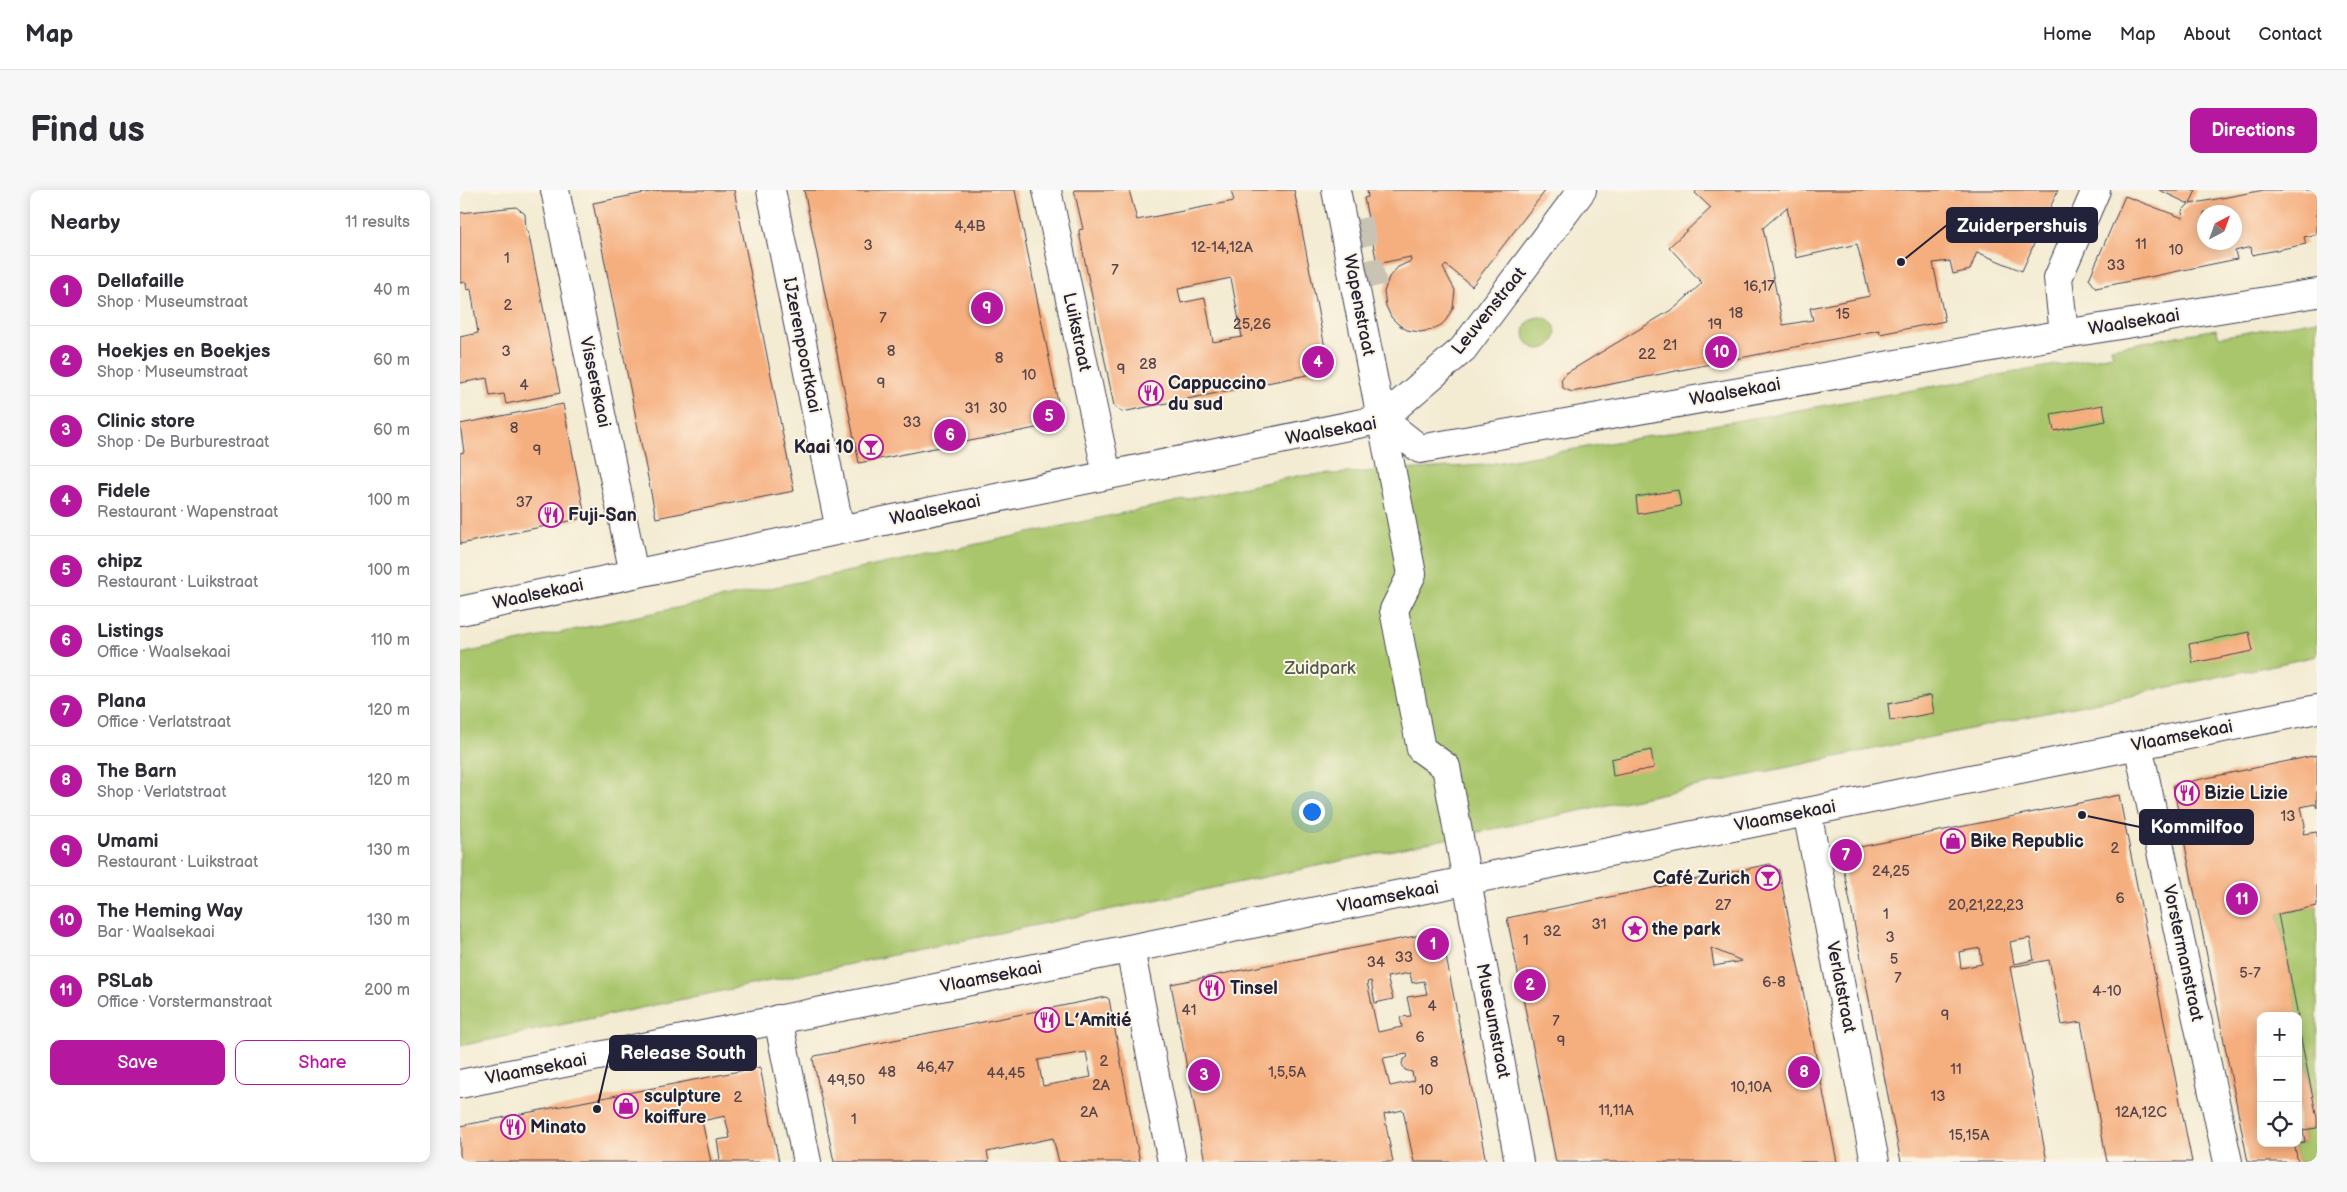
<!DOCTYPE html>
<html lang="en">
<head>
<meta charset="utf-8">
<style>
  body { margin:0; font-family:"Balsamiq Sans",sans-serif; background:#f7f7f7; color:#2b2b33 }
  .controls { position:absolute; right:15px; bottom:15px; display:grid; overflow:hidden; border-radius:10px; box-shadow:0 2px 12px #0003 }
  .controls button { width:45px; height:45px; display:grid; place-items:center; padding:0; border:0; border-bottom:1px solid #e1e1e2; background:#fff; color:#2b2b33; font:25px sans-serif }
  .compass { position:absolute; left:1737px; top:15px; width:45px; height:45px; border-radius:50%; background:#fff; box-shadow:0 2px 12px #0003; rotate:41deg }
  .you { position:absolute; left:851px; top:621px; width:18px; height:18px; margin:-12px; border:4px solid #fff; border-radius:50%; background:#1a73e8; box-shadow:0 0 0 8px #1a73e833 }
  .badge { display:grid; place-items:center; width:32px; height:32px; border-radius:50%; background:#b5179e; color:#fff; font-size:16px; font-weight:700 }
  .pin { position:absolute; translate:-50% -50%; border:2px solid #fff; box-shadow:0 1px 5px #0006 }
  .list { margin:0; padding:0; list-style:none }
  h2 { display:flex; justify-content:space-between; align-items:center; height:65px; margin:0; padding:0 20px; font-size:21px }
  h2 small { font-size:16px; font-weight:400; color:#7c7c81 }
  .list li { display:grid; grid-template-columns:32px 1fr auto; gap:15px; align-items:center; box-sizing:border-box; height:70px; padding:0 20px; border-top:1px solid #e1e1e2 }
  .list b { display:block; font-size:19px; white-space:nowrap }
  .list p { margin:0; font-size:16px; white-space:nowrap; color:#7c7c81 }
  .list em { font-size:16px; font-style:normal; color:#7c7c81 }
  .actions { display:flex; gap:10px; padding:15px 20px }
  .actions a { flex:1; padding:11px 0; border:1px solid #b5179e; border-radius:10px; text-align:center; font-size:18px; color:#b5179e }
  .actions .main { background:#b5179e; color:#fff }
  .icon { flex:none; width:28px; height:28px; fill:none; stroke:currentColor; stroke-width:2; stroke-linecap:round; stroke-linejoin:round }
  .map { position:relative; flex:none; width:1857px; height:972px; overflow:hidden; border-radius:10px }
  header { display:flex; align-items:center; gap:30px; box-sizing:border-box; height:70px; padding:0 25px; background:#fff; border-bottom:1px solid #e1e1e2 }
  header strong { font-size:24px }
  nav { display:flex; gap:28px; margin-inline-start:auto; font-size:18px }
  .intro { display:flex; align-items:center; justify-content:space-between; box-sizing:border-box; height:120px; padding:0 30px }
  h1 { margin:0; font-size:35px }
  .button { padding:12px 22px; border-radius:10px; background:#b5179e; color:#fff; font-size:18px; font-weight:700 }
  main { display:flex; gap:30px; padding:0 30px }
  aside { flex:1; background:#fff; border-radius:10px; box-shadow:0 2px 12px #0003 }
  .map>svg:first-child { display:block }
  .green { fill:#a9c66c; stroke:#667454 }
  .building { fill:#f5ae7e; fill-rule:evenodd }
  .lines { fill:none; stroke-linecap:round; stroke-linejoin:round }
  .minor-tunnel { stroke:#c9c3b4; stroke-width:28; stroke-dasharray:28 14; stroke-linecap:butt }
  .minor-casing { stroke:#414052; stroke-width:30 }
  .minor { stroke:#fff; stroke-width:28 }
  .labels { text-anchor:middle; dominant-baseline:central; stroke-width:4; stroke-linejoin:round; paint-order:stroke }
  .number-label { font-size:15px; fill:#57454c }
  .street-label { font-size:18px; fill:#22223b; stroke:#fcf5e5 }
  .poi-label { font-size:18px; font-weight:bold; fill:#22223b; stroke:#fcf5e5; text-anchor:start }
  .park-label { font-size:18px; fill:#515b4c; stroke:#fcf5e5 }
  .leader { fill:none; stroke:#22223b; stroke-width:2 }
  .callout-dot { fill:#22223b; stroke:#fcf5e5; stroke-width:2 }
  .callout { fill:#22223b; stroke:#22223b; stroke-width:2 }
  .callout-label { font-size:19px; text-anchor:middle; font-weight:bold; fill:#fff }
</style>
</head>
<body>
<header>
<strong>Map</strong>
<nav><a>Home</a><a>Map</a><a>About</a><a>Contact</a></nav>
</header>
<div class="intro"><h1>Find us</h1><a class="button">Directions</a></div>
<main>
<aside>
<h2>Nearby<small>11 results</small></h2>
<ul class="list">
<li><span class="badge">1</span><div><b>Dellafaille</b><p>Shop · Museumstraat</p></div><em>40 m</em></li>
<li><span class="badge">2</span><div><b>Hoekjes en Boekjes</b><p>Shop · Museumstraat</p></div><em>60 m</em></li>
<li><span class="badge">3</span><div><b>Clinic store</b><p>Shop · De Burburestraat</p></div><em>60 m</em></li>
<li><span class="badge">4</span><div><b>Fidele</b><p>Restaurant · Wapenstraat</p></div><em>100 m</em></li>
<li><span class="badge">5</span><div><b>chipz</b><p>Restaurant · Luikstraat</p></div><em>100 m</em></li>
<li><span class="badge">6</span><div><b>Listings</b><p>Office · Waalsekaai</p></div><em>110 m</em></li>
<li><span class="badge">7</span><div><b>Plana</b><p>Office · Verlatstraat</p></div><em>120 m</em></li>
<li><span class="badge">8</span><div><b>The Barn</b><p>Shop · Verlatstraat</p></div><em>120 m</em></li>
<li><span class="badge">9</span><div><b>Umami</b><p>Restaurant · Luikstraat</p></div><em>130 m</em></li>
<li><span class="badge">10</span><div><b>The Heming Way</b><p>Bar · Waalsekaai</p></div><em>130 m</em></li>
<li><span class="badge">11</span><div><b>PSLab</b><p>Office · Vorstermanstraat</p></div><em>200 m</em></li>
</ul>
<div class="actions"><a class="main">Save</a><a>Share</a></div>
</aside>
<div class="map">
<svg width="1857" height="972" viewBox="0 0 1857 972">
  <rect width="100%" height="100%" fill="#fcf5e5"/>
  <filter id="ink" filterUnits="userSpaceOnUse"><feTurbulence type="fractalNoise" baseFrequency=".02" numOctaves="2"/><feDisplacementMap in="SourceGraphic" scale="10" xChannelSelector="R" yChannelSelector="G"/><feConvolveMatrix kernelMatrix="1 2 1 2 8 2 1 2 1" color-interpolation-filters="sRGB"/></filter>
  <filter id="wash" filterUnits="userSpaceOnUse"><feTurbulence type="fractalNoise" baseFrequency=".0096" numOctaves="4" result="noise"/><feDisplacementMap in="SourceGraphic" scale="20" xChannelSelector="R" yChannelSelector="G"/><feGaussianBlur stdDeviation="1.12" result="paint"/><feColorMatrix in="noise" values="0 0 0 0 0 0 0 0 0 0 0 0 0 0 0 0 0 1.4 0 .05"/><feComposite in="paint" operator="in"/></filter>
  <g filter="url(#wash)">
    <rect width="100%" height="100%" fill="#f3ebd2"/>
    <path class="green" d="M1064 143a16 16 0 1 1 32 0a16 16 0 1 1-32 0Z
      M 1857,130 L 1857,466 L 0,856 L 0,464 L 837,286 L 1024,275 L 1653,165 L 1651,158 L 1756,139 L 1759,147 Z
      M 1857,716 L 1857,928 L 1818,724 Z
      M 1857,938 L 1857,964 L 1853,972 L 1838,972 L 1834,954 L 1845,952 L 1843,940 Z"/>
    <g id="blocks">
      <path class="building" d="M 200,0 L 274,0 L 334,301 L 196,328 L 133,13 Z
        M 344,0 L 555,0 L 601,227 L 596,234 L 399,273 Z
        M 614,0 L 669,0 L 677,30 L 774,11 L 771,0 L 834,0 L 868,173 L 862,182 L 662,222 L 654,216 L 619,42 L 619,40 L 623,39 ZM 771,88 L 782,147 L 753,152 L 745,108 L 721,113 L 718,99 Z
        M 907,0 L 1086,0 L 1012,96 L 986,75 L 983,78 L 995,100 L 993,118 L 986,130 L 981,135 L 971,140 L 960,142 L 947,140 L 939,135 L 931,127 L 926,116 L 924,102 L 929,87 L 938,77 L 951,71 L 950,67 L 917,74 L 904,8 L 908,7 Z
        M 1237,0 L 1598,0 L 1562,81 L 1517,62 L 1510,80 L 1493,84 L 1490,71 L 1473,73 L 1485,131 L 1420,144 L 1419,140 L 1112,202 L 1103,198 L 1101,190 L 1105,184 L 1216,117 L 1242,93 L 1209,57 L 1251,18 L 1235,3 ZM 1327,17 L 1336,68 L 1397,54 L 1410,106 L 1350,118 L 1353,130 L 1323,135 L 1303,38 Z
        M 1699,0 L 1736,0 L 1730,14 L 1804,0 L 1857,0 L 1857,44 L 1844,47 L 1846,54 L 1792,65 L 1791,57 L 1775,61 L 1777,69 L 1636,98 L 1629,89 L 1665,6 L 1723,28 L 1722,21 L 1729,14 ZM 1744,22 L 1774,22 L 1774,52 L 1744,52 Z
        M 56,17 L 65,24 L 66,40 L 68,41 L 100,203 L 46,214 L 44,204 L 30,206 L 27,188 L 0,193 L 0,147 L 18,143 L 11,99 L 7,100 L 6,92 L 0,93 L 0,23 Z
        M 103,214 L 124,321 L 119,329 L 0,354 L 0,263 L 4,262 L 0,234 Z
        M 1643,215 L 1646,231 L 1594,241 L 1591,224 Z
        M 1218,300 L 1221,316 L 1178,324 L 1176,307 Z
        M 1789,442 L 1793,461 L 1733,473 L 1729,454 Z
        M 1471,505 L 1474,523 L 1430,531 L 1428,514 Z
        M 1191,560 L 1194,578 L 1153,586 L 1151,569 Z
        M 1857,565 L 1857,618 L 1855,614 L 1841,617 L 1845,635 L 1843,644 L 1857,642 L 1857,716 L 1818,724 L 1838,826 L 1801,826 L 1801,953 L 1834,953 L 1838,972 L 1788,972 L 1713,595 Z
        M 1659,605 L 1732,972 L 1647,972 L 1621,832 L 1602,835 L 1589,770 L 1550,777 L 1587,972 L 1441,972 L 1380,661 ZM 1570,748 L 1574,770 L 1554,774 L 1550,752 ZM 1520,758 L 1522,774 L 1501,778 L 1499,762 Z
        M 1310,674 L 1319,680 L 1377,972 L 1096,972 L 1047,728 ZM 1251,758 L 1282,771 L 1254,776 Z
        M 981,741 L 1026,972 L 954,972 L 943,920 L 924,924 L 933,972 L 745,972 L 711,794 ZM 950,783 L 952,793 L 964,791 L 967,804 L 947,807 L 951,826 L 940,827 L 942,837 L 918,842 L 907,792 L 911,791 L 915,813 L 933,809 L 927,787 ZM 947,864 L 948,867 L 943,870 L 942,874 L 945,880 L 952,882 L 954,891 L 930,896 L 923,868 Z
        M 646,807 L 649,809 L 680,972 L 599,972 L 593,948 L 527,962 L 529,972 L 374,972 L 353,869 L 355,866 ZM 626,862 L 631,887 L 583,896 L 578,870 Z
        M 1838,834 L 1857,928 L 1857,938 L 1843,940 L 1845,952 L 1838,953 Z
        M 300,877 L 319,972 L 252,972 L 260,969 L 257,950 L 270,948 L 265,926 L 242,931 L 251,972 L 0,972 L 0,936 Z"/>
    </g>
  </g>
  <g filter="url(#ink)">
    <use href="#blocks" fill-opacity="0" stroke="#414052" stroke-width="1"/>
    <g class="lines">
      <path class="minor-tunnel" d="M 898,29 L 916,109"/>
      <defs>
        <path id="minor" d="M 95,0 L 174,384
          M 311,0 L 380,340
          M 587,0 L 647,285
          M 876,0 L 952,384 L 934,420 L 961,559 L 986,577 L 1059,972
          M 1604,144 L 1598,88 L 1636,0
          M 922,229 L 1003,159 L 1122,0
          M 0,421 L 380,340 L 922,229 L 960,259 L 1604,144 L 1857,103
          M 1678,555 L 1768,972
          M 1347,622 L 1415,972
          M 670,759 L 712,972
          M 318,829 L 347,972
          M 0,894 L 1857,519"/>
      </defs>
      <use href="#minor" class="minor-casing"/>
      <use href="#minor" class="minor"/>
    </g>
  </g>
  <defs>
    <symbol id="restaurant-ring" viewBox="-11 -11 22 22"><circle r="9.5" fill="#fcf5e5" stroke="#b5179e" stroke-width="1.5"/><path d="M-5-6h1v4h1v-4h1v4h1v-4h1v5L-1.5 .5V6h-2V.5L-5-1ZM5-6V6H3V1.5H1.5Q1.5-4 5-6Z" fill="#b5179e"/></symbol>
    <symbol id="bar-ring" viewBox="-11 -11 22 22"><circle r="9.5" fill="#fcf5e5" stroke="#b5179e" stroke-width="1.5"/><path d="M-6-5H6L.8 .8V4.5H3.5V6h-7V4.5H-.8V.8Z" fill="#b5179e"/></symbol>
    <symbol id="shop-ring" viewBox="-11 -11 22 22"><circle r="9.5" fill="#fcf5e5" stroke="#b5179e" stroke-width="1.5"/><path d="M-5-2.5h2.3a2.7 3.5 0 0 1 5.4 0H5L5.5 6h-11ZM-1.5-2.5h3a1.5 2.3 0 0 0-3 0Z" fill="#b5179e"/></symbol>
    <symbol id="sight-ring" viewBox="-11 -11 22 22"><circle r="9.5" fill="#fcf5e5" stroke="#b5179e" stroke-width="1.5"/><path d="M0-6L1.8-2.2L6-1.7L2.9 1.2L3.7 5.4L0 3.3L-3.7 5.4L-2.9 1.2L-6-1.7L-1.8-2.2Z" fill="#b5179e"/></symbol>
  </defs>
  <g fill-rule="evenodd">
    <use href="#restaurant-ring" x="677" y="189" width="28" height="28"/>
    <use href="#bar-ring" x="397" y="243" width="28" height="28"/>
    <use href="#restaurant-ring" x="77" y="311" width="28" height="28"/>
    <use href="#restaurant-ring" x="1713" y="589" width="28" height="28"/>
    <use href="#shop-ring" x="1479" y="637" width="28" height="28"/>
    <use href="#bar-ring" x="1294" y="674" width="28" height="28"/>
    <use href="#sight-ring" x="1161" y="725" width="28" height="28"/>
    <use href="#restaurant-ring" x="738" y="784" width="28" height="28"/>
    <use href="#restaurant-ring" x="573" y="816" width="28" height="28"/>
    <use href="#shop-ring" x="152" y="902" width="28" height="28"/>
    <use href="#restaurant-ring" x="39" y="923" width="28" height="28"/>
  </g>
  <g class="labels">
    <g class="number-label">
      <text x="510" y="36">4,4B</text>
      <text x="1681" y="54">11</text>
      <text x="408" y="55">3</text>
      <text x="762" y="57">12-14,12A</text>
      <text x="1716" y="60">10</text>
      <text x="47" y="68">1</text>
      <text x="1656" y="75">33</text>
      <text x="655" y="80">7</text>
      <text x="1299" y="96">16,17</text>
      <text x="48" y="115">2</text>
      <text x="1276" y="123">18</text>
      <text x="1383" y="124">15</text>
      <text x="423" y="128">7</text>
      <text x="792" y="134">25,26</text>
      <text x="1255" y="134">19</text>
      <text x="1210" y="155">21</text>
      <text x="46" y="161">3</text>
      <text x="431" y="161">8</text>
      <text x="1187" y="164">22</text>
      <text x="539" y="168">8</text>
      <text x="688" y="174">28</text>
      <text x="661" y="179">9</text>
      <text x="569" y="185">10</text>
      <text x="421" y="193">9</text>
      <text x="64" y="195">4</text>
      <text x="512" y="218">31</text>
      <text x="538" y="218">30</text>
      <text x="452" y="232">33</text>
      <text x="54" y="238">8</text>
      <text x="77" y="260">9</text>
      <text x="64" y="312">37</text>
      <text x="1828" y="626">13</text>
      <text x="1655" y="658">2</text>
      <text x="1431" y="681">24,25</text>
      <text x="1660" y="708">6</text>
      <text x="1263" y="715">27</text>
      <text x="1526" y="715">20,21,22,23</text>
      <text x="1426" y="724">1</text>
      <text x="1139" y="734">31</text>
      <text x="1092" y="741">32</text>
      <text x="1430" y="747">3</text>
      <text x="1066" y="750">1</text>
      <text x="944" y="767">33</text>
      <text x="1434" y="769">5</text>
      <text x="916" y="772">34</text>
      <text x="1790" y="783">5-7</text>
      <text x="1438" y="788">7</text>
      <text x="1314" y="792">6-8</text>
      <text x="1647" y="801">4-10</text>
      <text x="972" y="816">4</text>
      <text x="729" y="820">41</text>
      <text x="1485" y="825">9</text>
      <text x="1096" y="831">7</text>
      <text x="960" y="847">6</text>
      <text x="1101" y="851">9</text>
      <text x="644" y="871">2</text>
      <text x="974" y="872">8</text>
      <text x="475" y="877">46,47</text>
      <text x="1496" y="879">11</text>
      <text x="427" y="882">48</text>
      <text x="827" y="882">1,5,5A</text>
      <text x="546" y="883">44,45</text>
      <text x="386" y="890">49,50</text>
      <text x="641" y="895">2A</text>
      <text x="1291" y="897">10,10A</text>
      <text x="966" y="900">10</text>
      <text x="1478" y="906">13</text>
      <text x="278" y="907">2</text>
      <text x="1156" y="920">11,11A</text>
      <text x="629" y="922">2A</text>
      <text x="1681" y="922">12A,12C</text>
      <text x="394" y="929">1</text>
      <text x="1509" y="945">15,15A</text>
    </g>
    <g class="street-label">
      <text transform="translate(899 115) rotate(79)">Wapenstraat</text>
      <text transform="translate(1029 121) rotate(-51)">Leuvenstraat</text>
      <text transform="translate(1674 132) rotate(-9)">Waalsekaai</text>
      <text transform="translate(617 142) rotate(78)">Luikstraat</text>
      <text transform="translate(342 155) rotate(79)">IJzerenpoortkaai</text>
      <text transform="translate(135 192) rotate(78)">Visserskaai</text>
      <text transform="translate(1275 202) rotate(-10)">Waalsekaai</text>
      <text transform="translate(871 241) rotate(-10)">Waalsekaai</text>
      <text transform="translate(475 320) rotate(-12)">Waalsekaai</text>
      <text transform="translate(78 404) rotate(-12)">Waalsekaai</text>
      <text transform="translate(1722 546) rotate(-11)">Vlaamsekaai</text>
      <text transform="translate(1325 626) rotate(-11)">Vlaamsekaai</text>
      <text transform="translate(928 707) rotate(-11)">Vlaamsekaai</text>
      <text transform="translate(1723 763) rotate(78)">Vorstermanstraat</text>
      <text transform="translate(531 787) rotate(-11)">Vlaamsekaai</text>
      <text transform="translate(1381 797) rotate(79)">Verlatstraat</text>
      <text transform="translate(1033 831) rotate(79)">Museumstraat</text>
      <text transform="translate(76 879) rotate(-11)">Vlaamsekaai</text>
    </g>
    <g class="poi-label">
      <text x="708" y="193">Cappuccino<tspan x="708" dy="21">du sud</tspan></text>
      <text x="394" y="257" text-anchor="end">Kaai 10</text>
      <text x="108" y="325">Fuji-San</text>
      <text x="1744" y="603">Bizie Lizie</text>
      <text x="1510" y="651">Bike Republic</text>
      <text x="1290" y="688" text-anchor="end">Café Zurich</text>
      <text x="1192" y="739">the park</text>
      <text x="770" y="798">Tinsel</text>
      <text x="604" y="830">L’Amitié</text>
      <text x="184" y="906">sculpture<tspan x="184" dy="21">koiffure</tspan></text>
      <text x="70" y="937">Minato</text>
    </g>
    <g class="park-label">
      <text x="860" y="478">Zuidpark</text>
    </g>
  </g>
  <path class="leader" d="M1441 72L1487 35M1622 625L1680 637M137 919L150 863"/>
  <g class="callout-dot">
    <circle cx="1441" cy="72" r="5"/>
    <circle cx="1622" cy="625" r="5"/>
    <circle cx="137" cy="919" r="5"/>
  </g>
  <g class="callout">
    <rect x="1487" y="18" width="150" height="34" rx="5"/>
    <rect x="1680" y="620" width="113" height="34" rx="5"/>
    <rect x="150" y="846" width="146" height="34" rx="5"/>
  </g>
  <g class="callout-label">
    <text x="1562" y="42">Zuiderpershuis</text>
    <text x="1737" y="643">Kommilfoo</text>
    <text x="223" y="869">Release South</text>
  </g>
</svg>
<div class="controls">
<button>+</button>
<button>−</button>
<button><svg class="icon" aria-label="locate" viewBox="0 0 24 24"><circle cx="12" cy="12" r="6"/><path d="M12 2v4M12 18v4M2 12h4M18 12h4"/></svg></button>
</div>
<svg class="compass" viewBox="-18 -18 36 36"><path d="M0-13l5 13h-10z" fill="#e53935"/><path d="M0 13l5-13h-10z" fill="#7c7c81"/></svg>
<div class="you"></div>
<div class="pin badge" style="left:973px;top:754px">1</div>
<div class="pin badge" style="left:1070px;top:795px">2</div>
<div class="pin badge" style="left:744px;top:885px">3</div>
<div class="pin badge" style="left:858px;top:172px">4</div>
<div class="pin badge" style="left:589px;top:226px">5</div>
<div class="pin badge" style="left:490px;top:245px">6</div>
<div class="pin badge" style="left:1386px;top:665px">7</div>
<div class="pin badge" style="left:1344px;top:882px">8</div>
<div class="pin badge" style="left:527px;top:118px">9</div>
<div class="pin badge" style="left:1261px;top:162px">10</div>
<div class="pin badge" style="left:1782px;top:709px">11</div>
</div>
</main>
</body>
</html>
